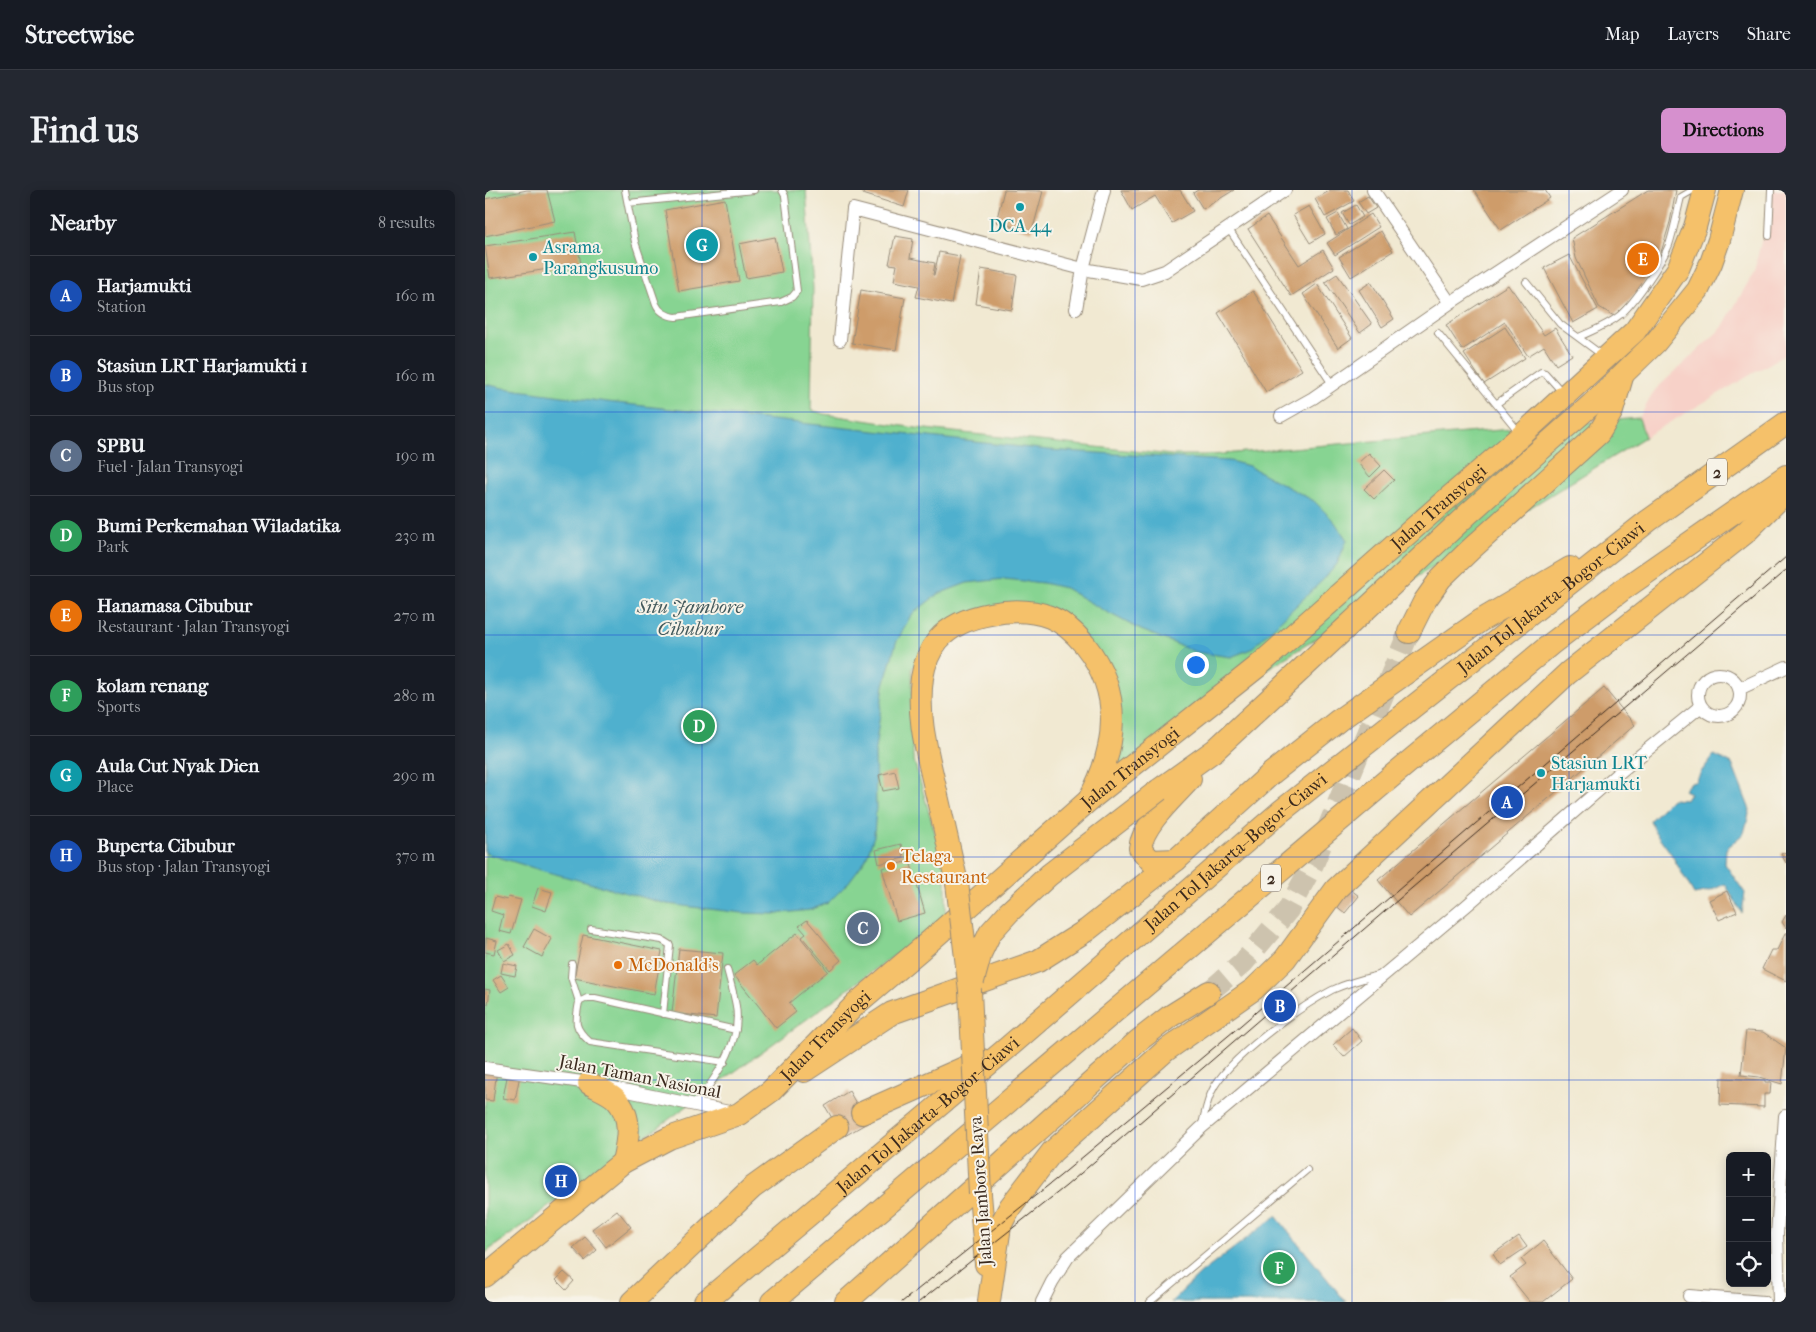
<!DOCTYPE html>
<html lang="en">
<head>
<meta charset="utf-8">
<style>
  body { margin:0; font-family:"IM FELL French Canon",serif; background:#242831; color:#f1f3f6 }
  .controls { position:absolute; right:15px; bottom:15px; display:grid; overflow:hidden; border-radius:8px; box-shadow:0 2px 12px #0003 }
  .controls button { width:45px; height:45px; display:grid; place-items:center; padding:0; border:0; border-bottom:1px solid #363941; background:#171b24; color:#f1f3f6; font:25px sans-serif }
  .you { position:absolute; left:710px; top:474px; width:18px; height:18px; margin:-12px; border:4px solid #fff; border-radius:50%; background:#1a73e8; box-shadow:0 0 0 8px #1a73e833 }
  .badge { display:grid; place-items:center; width:32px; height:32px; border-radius:50%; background:#d690ce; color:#fff; font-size:16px; font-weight:700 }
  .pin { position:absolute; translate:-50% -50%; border:2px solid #fff; box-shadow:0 1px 5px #0006 }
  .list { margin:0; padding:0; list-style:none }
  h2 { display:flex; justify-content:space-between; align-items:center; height:65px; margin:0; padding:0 20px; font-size:21px }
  h2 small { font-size:16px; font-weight:400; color:#9ea1a6 }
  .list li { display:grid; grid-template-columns:32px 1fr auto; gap:15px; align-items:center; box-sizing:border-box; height:80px; padding:0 20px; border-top:1px solid #363941 }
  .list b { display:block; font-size:19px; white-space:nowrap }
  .list p { margin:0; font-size:16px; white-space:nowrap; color:#9ea1a6 }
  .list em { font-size:16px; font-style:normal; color:#9ea1a6 }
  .icon { flex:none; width:28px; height:28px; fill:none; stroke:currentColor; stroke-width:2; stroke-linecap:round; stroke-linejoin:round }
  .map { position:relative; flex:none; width:1301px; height:1112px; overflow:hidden; border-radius:8px }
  header { display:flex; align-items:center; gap:30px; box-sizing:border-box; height:70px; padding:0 25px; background:#171b24; border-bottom:1px solid #363941 }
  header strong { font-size:24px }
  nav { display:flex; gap:28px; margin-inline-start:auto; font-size:18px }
  .intro { display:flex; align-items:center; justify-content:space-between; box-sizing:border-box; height:120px; padding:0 30px }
  h1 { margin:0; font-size:35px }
  .button { padding:12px 22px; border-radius:8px; background:#d690ce; color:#111; font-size:18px; font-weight:700 }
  main { display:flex; gap:30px; padding:0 30px }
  aside { flex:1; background:#171b24; border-radius:8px; box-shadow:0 2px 12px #0003 }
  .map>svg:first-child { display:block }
  .built { fill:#f7d1c8 }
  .green { fill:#87d492; stroke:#617f58 }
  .water { fill:#4fb0ce; stroke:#456d76 }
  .building { fill:#ce9c6b }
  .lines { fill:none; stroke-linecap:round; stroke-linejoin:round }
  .highway-tunnel { stroke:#cdc3ae; stroke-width:22; stroke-dasharray:22 11; stroke-linecap:butt }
  .lane-casing { stroke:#968a78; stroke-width:8 }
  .street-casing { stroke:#968a78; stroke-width:14 }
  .highway-casing { stroke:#968a78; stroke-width:24 }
  .lane { stroke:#fff; stroke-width:6 }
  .street { stroke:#fff; stroke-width:12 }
  .highway { stroke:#f5c16b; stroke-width:22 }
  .tram { stroke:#3b2a1e; stroke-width:1 }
  .highway-bridge-casing { stroke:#968a78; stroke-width:24; stroke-linecap:butt }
  .highway-bridge { stroke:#f5c16b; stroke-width:22 }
  .grid { fill:none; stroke:#1d4ed8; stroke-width:1; stroke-opacity:0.55 }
  .culture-dot { fill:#0f9aa8; stroke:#f7f3e8; stroke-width:2 }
  .food-dot { fill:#e8710a; stroke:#f7f3e8; stroke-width:2 }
  .labels { text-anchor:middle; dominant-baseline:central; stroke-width:4; stroke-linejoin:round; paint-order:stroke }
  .shield { fill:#f7f3e8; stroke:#73665b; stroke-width:1 }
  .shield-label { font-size:16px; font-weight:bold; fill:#3b2a1e }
  .culture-label { font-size:18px; fill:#0d838f; stroke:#f7f3e8; text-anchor:start }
  .street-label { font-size:18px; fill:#3b2a1e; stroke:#f7f3e8 }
  .food-label { font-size:18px; fill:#c56008; stroke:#f7f3e8; text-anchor:start }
  .water-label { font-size:19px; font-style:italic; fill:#42595c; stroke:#f7f3e8 }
</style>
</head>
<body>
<header>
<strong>Streetwise</strong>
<nav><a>Map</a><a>Layers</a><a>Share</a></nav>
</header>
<div class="intro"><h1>Find us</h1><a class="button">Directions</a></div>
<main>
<aside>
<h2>Nearby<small>8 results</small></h2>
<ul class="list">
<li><span class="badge" style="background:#1a4fb4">A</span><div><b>Harjamukti</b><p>Station</p></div><em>160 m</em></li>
<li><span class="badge" style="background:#1a4fb4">B</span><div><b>Stasiun LRT Harjamukti 1</b><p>Bus stop</p></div><em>160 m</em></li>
<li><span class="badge" style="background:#5c6f8a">C</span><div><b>SPBU</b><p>Fuel · Jalan Transyogi</p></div><em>190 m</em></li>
<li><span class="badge" style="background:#2e9e5b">D</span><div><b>Bumi Perkemahan Wiladatika</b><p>Park</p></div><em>230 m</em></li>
<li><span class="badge" style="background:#e8710a">E</span><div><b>Hanamasa Cibubur</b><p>Restaurant · Jalan Transyogi</p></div><em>270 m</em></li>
<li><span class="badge" style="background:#2e9e5b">F</span><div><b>kolam renang</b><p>Sports</p></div><em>280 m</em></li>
<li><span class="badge" style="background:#0f9aa8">G</span><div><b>Aula Cut Nyak Dien</b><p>Place</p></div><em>290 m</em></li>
<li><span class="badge" style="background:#1a4fb4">H</span><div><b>Buperta Cibubur</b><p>Bus stop · Jalan Transyogi</p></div><em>370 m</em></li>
</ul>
</aside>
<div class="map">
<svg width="1301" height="1112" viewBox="0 0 1301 1112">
  <rect width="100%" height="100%" fill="#f7f3e8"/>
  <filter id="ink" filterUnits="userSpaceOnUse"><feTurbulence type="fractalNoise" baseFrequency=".02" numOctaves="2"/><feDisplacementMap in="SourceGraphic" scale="10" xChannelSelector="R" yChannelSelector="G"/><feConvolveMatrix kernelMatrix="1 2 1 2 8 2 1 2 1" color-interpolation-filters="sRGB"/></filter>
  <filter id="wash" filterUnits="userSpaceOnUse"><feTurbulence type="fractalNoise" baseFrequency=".0096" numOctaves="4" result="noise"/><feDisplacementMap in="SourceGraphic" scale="20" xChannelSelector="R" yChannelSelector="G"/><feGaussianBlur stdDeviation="1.12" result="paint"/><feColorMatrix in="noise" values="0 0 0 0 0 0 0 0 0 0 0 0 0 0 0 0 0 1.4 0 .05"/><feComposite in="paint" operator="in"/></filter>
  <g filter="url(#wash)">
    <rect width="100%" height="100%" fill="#f1e9d2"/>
    <path class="built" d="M 1285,0 L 1301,0 L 1301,164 L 1160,247 L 1154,228 L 1170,200 L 1237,138 L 1269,82 L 1286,9 Z"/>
    <path class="green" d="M 0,0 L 321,0 L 328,98 L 326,220 L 339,224 L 431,238 L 687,265 L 726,265 L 1154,228 L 1160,247 L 733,509 L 619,599 L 630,564 L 610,461 L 527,417 L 439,461 L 427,479 L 428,567 L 461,680 L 461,728 L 0,1063 Z"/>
    <path class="water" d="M 0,194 L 18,198 L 122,212 L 564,260 L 745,271 L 764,276 L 829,311 L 849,331 L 862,350 L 852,374 L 840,388 L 766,459 L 746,467 L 711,462 L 656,440 L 616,419 L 580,398 L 558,393 L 519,389 L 482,393 L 453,404 L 426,425 L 411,453 L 399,495 L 390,560 L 391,618 L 389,646 L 381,669 L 363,693 L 343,713 L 325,720 L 289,724 L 258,723 L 182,714 L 52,679 L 0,663 Z
      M 1229,565 L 1247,574 L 1265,620 L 1259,643 L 1241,659 L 1240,674 L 1260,703 L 1257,723 L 1240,694 L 1225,701 L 1209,704 L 1185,662 L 1168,639 L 1165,630 L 1186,609 L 1201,610 L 1205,603 L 1199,600 L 1205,593 L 1211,592 L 1216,582 Z
      M 791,1026 L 861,1112 L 686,1112 L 715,1084 Z"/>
    <g id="blocks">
      <path class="building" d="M 42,0 L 62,0 L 70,31 L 0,46 L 0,9 Z
        M 379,0 L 424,0 L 419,17 L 378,4 Z
        M 519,0 L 558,1 L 547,42 L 511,32 Z
        M 636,0 L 695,0 L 708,21 L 687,33 L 670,6 L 647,20 Z
        M 713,0 L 749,0 L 718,19 L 708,3 Z
        M 846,0 L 863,0 L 869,11 L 840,27 L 830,9 Z
        M 989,0 L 1060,0 L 1065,8 L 1016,40 Z
        M 1163,0 L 1191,0 L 1185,32 L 1174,69 L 1155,100 L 1129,126 L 1114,117 L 1091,68 L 1087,48 Z
        M 883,6 L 891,18 L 881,24 L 873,12 Z
        M 240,9 L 254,91 L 194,101 L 180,20 Z
        M 871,15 L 878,27 L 864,35 L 857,23 Z
        M 824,16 L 840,44 L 825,53 L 808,25 Z
        M 853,23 L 862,39 L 851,45 L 842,29 Z
        M 886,24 L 894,37 L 850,65 L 842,53 Z
        M 782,26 L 814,75 L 838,60 L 849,78 L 806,106 L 763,39 Z
        M 896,41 L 908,61 L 866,87 L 854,67 Z
        M 90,42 L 96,74 L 5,88 L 0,56 Z
        M 410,46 L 428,49 L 425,68 L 450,73 L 448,85 L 449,85 L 454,62 L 475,66 L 466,114 L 431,107 L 434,96 L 409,91 L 412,75 L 404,74 Z
        M 290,47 L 297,82 L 261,88 L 254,54 Z
        M 1084,65 L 1113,119 L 1088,133 L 1059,78 Z
        M 496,79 L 532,85 L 527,120 L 491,114 Z
        M 852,84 L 887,134 L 875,143 L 840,92 Z
        M 886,92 L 909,129 L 897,137 L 874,100 Z
        M 832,94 L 867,148 L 853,158 L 818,104 Z
        M 1023,95 L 1027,101 L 1028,101 L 1059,145 L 1070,138 L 1087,165 L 1071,175 L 1059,156 L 1043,166 L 1020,132 L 977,160 L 961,135 Z
        M 376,100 L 420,108 L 411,160 L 367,153 Z
        M 768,101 L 817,180 L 781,202 L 733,123 Z
        M 1020,137 L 1040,168 L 999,194 L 979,164 Z
        M 884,263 L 896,276 L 885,287 L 873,273 Z
        M 899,280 L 909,290 L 889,309 L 879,299 Z
        M 1119,498 L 1150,535 L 924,727 L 893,690 Z
        M 410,581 L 414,598 L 398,601 L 394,585 Z
        M 416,654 L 419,668 L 394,674 L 391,660 Z
        M 1301,662 L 1301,673 L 1296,664 Z
        M 425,671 L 440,723 L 412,731 L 397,678 Z
        M 858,694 L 874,706 L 860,723 L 845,711 Z
        M 53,698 L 67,702 L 61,721 L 47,716 Z
        M 1242,701 L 1252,722 L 1234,730 L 1224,710 Z
        M 10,707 L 22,710 L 23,707 L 36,710 L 26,744 L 14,741 L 18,725 L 6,721 Z
        M 1301,725 L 1301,738 L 1297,732 Z
        M 322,730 L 356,770 L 345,780 L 317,747 L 321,744 L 314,736 Z
        M 49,739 L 67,749 L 57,767 L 39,757 Z
        M 1301,742 L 1301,791 L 1277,779 L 1286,760 L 1292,760 Z
        M 312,743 L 343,781 L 304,813 L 311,822 L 291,838 L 249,785 L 268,770 L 272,775 Z
        M 98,745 L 177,761 L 169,804 L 89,788 Z
        M 1,748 L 12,751 L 9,764 L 0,762 Z
        M 24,754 L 30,765 L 19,771 L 13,760 Z
        M 194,759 L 238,763 L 231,828 L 187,823 Z
        M 18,773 L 32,776 L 30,786 L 16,783 Z
        M 16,785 L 24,797 L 16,802 L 8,790 Z
        M 0,799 L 5,800 L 3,814 L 0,813 Z
        M 867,838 L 877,851 L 859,867 L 848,855 Z
        M 1261,841 L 1278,842 L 1301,858 L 1297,894 L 1274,887 L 1256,885 Z
        M 0,879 L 12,880 L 8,911 L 0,910 Z
        M 23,882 L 35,885 L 30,910 L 18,908 Z
        M 1236,888 L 1280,890 L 1280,892 L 1286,892 L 1285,904 L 1279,904 L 1279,917 L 1235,915 Z
        M 364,901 L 382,933 L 358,947 L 340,916 Z
        M 132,1020 L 146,1037 L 121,1057 L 107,1039 Z
        M 1034,1046 L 1042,1057 L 1015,1075 L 1008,1064 Z
        M 100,1047 L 112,1060 L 100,1071 L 88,1058 Z
        M 1058,1051 L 1087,1089 L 1058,1112 L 1045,1112 L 1025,1087 L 1041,1075 L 1036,1069 Z
        M 79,1082 L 89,1091 L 81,1100 L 71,1090 Z"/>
    </g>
  </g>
  <g filter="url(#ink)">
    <use href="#blocks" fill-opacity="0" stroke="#968a78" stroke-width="1"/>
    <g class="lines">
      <path class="highway-tunnel" d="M 724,802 L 758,773 L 803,720 L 828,674 L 924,442"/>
      <defs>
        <path id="lane" d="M 140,0 L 150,52 L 171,114 C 175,123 182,126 191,127 L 296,112 L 307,107 L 312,101 L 300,6 L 297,0
          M 143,13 L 269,0
          M 743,38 L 847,194
          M 1284,46 L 1286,0
          M 1041,92 L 1075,134 L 1117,165
          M 953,143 L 1034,242
          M 1094,147 C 1107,141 1123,135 1135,125 C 1150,112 1176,74 1184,55 C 1189,40 1192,23 1196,7 L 1208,0
          M 1011,214 L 1056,182 L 1060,183 L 1078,203
          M 106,739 L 177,750 L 185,755 L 178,824
          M 87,774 L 86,787 L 94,812
          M 240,872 L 105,852 C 89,838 90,833 94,812 L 102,808 L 110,808 L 251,840
          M 211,914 C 231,886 257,854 251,816 C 249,804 245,791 242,779
          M 717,934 C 720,923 722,911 727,901 C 741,870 816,816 847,800 C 862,793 877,789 894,785
          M 665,1112 L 822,980"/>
        <path id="street" d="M 888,0 L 965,113
          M 591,119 L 598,79 L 619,0
          M 355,150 L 368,19 L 598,79 L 656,89 L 680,81 L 800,0
          M 796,226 L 828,208 L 965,113 L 1137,0
          M1213 505a21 21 0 1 1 42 0a21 21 0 1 1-42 0Z
          M 1254,499 L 1301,477
          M 0,878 L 104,893 L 249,923
          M 1204,1106 L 1279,1112
          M 557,1112 L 567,1092 L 583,1067 L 716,938 L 981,716 L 1130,586 L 1216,516
          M 1294,1112 L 1292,1044 L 1300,926"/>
        <g id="highway">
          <path d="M 924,442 L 939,412 L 956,388 L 985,360 L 1114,243 L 1127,221 L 1137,187"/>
          <path d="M 674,600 L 730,560 L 984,323 L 1107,214 L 1170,153 L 1213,100 L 1226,73 L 1234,50 L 1247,0"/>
          <path d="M 691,670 L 666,671 L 655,658 C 658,634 689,607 705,589"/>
          <path d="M 472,693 C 464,659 457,626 449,593 C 441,558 432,524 437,488 C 439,475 444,461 453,450 C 476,423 533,415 565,427 C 580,433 591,444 600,455 C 638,503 632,557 605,608"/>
          <path d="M 319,881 L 407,823 L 553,771 L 602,740 L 691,670 L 787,583 L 854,530 L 995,431 L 1085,378"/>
          <path d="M 104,893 C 112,898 124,902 131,909 C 148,927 143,950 138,972"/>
          <path d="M 377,923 L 497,870"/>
          <path d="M 495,1004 L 501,1074"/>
          <path id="s1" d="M 0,1086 L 138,972 L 184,948 L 254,924 L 286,901 L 371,814 L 436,759 L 603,611 L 772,477 L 954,316 L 1037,245 L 1150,141 L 1193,79 L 1210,37 L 1220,0"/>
          <path d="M 504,1111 L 515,1036 L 525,1017 L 567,962 L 680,861 L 769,799 L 800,769 L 851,699 L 1083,483 L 1260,343 L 1301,302"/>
          <path d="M 147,1112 L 267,998 L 352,937"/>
          <path id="s2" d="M 220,1112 L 520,860 L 795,622 L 1163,331 L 1301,233"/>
          <path d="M 287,1112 L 907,586 L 1066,454 L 1137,400 L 1301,286"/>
          <path d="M 361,1112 L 653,851 L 684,827 L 724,802"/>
        </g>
      </defs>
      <use href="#lane" class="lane-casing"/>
      <use href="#street" class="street-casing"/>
      <use href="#highway" class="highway-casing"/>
      <use href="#lane" class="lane"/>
      <use href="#street" class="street"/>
      <use href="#highway" class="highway"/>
      <path class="tram" d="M 417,1112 L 575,986 L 749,841 L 1301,367
        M 434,1112 L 581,996 L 907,715 L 1301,380"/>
      <defs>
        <path id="highway-bridge" d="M 472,693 L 485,801 L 495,1004
          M 488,791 L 496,762 L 505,743 L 524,722 L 564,685 L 674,600"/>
      </defs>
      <use href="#highway-bridge" class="highway-bridge-casing"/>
      <use href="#highway-bridge" class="highway-bridge"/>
    </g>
  </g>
  <path class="grid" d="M 217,0 L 217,1112M 434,0 L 434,1112M 650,0 L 650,1112M 867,0 L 867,1112M 1084,0 L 1084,1112M 0,222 L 1301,222M 0,445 L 1301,445M 0,667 L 1301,667M 0,890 L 1301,890"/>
  <g class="culture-dot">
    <circle cx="535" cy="17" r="5"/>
    <circle cx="48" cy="67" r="5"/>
    <circle cx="1056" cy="583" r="5"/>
  </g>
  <g class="food-dot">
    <circle cx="406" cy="676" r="5"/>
    <circle cx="133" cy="775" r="5"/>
  </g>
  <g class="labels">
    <g class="shield">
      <rect x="1222" y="268.5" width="20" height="27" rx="4"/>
      <rect x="776" y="674.5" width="20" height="27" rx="4"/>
    </g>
    <g class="shield-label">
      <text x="1232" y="282">2</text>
      <text x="786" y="688">2</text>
    </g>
    <g class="culture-label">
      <text x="535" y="36" text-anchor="middle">DCA 44</text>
      <text x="58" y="57">Asrama<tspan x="58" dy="21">Parangkusumo</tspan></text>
      <text x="1066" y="573">Stasiun LRT<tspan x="1066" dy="21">Harjamukti</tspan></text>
    </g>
    <g class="street-label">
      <text stroke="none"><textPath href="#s1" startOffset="1232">Jalan Transyogi</textPath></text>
      <text stroke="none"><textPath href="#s2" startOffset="1101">Jalan Tol Jakarta–Bogor–Ciawi</textPath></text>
      <text stroke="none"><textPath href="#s1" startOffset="828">Jalan Transyogi</textPath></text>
      <text stroke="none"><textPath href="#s2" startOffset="696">Jalan Tol Jakarta–Bogor–Ciawi</textPath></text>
      <text stroke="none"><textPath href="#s1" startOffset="422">Jalan Transyogi</textPath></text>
      <text transform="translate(155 887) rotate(11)">Jalan Taman Nasional</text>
      <text stroke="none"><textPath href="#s2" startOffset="291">Jalan Tol Jakarta–Bogor–Ciawi</textPath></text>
      <text transform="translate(496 1001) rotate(-94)">Jalan Jambore Raya</text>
    </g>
    <g class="food-label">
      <text x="416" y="666">Telaga<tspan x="416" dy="21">Restaurant</tspan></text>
      <text x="143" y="775">McDonald's</text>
    </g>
    <g class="water-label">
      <text x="205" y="417">Situ Jambore<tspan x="205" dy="22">Cibubur</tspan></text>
    </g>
  </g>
</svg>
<div class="controls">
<button>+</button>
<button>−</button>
<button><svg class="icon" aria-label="locate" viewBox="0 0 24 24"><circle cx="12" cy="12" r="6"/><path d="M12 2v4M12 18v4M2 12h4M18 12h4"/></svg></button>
</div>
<div class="you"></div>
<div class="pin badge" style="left:1022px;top:612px;background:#1a4fb4">A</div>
<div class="pin badge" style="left:795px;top:816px;background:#1a4fb4">B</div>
<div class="pin badge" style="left:378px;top:738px;background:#5c6f8a">C</div>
<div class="pin badge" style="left:214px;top:536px;background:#2e9e5b">D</div>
<div class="pin badge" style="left:1158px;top:69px;background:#e8710a">E</div>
<div class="pin badge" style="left:794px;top:1078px;background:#2e9e5b">F</div>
<div class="pin badge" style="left:217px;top:55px;background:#0f9aa8">G</div>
<div class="pin badge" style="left:76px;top:991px;background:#1a4fb4">H</div>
</div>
</main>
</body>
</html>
